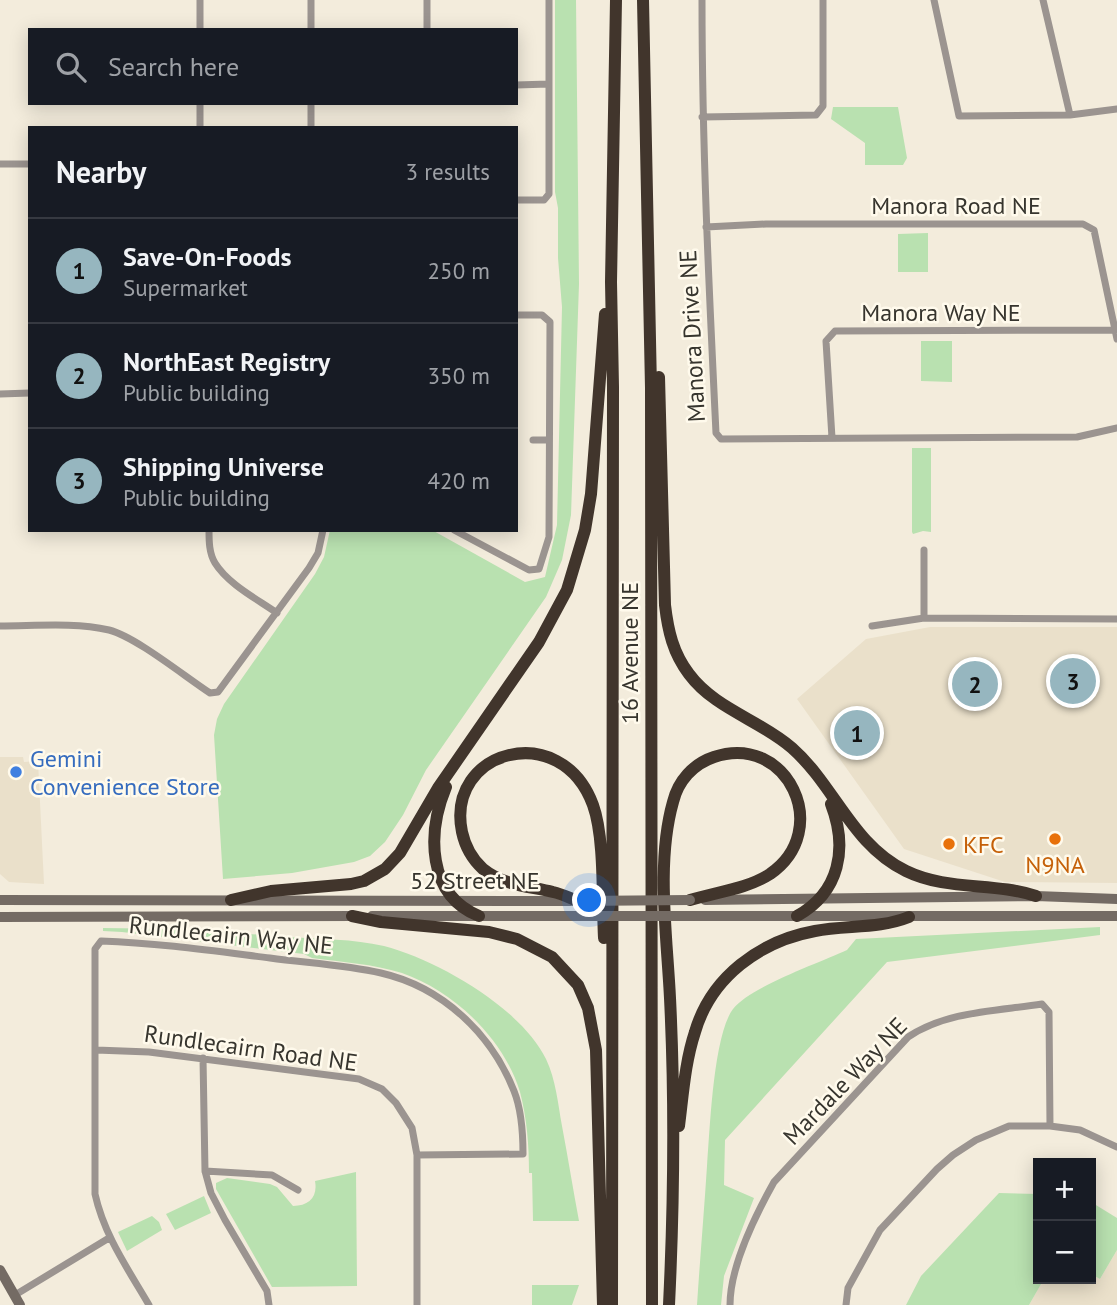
<!DOCTYPE html>
<html lang="en">
<head>
<meta charset="utf-8">
<style>
  body { margin:0; font-family:"PT Sans",sans-serif; background:#242831; color:#f1f3f6 }
  .controls { position:absolute; right:21px; bottom:21px; display:grid; overflow:hidden; border-radius:0px; box-shadow:0 4px 18px #0003 }
  .controls button { width:63px; height:63px; display:grid; place-items:center; padding:0; border:0; border-bottom:2px solid #363941; background:#171b24; color:#f1f3f6; font:35px sans-serif }
  .you { position:absolute; left:590px; top:901px; width:24px; height:24px; margin:-18px; border:5px solid #fff; border-radius:50%; background:#1a73e8; box-shadow:0 0 0 10px #1a73e833 }
  .badge { display:grid; place-items:center; width:46px; height:46px; border-radius:50%; background:#96b6bf; color:#111; font-size:23px; font-weight:700 }
  .pin { position:absolute; translate:-50% -50%; border:4px solid #fff; box-shadow:0 2px 7px #0006 }
  .list { margin:0; padding:0; list-style:none }
  h2 { display:flex; justify-content:space-between; align-items:center; height:91px; margin:0; padding:0 28px; font-size:30px }
  h2 small { font-size:23px; font-weight:400; color:#9ea1a6 }
  .list li { display:grid; grid-template-columns:46px 1fr auto; gap:21px; align-items:center; box-sizing:border-box; height:105px; padding:0 28px; border-top:2px solid #363941 }
  .list b { display:block; font-size:26px; white-space:nowrap }
  .list p { margin:0; font-size:23px; white-space:nowrap; color:#9ea1a6 }
  .list em { font-size:23px; font-style:normal; color:#9ea1a6 }
  .icon { flex:none; width:38px; height:38px; fill:none; stroke:currentColor; stroke-width:2; stroke-linecap:round; stroke-linejoin:round }
  .map { position:relative; flex:none; width:1117px; height:1305px; overflow:hidden }
  .search { position:absolute; background:#171b24; box-shadow:0 4px 18px #0003; left:28px; top:28px; width:490px; height:77px; display:flex; align-items:center; gap:18px; box-sizing:border-box; padding:0 24px; border-radius:0px; color:#9ea1a6; font-size:26px }
  .panel { position:absolute; background:#171b24; box-shadow:0 4px 18px #0003; left:28px; top:126px; width:490px; height:406px; border-radius:0px }
  .map>svg:first-child { display:block }
  .built { fill:#eae0ca }
  .green { fill:#b9e1b0 }
  .lines { fill:none; stroke-linecap:round; stroke-linejoin:round }
  .street { stroke:#9b9490; stroke-width:7 }
  .secondary { stroke:#746b64; stroke-width:10 }
  .highway { stroke:#41352c; stroke-width:12 }
  .secondary-bridge { stroke:#746b64; stroke-width:10 }
  .shop-dot { fill:#3f7fe0; stroke:#fffaec; stroke-width:2.5 }
  .food-dot { fill:#e8710a; stroke:#fffaec; stroke-width:2.5 }
  .labels { text-anchor:middle; dominant-baseline:central; stroke-width:5; stroke-linejoin:round; paint-order:stroke }
  .street-label { font-size:24px; fill:#37352e; stroke:#fffaec }
  .shop-label { font-size:24px; fill:#366cbe; stroke:#fffaec; text-anchor:start }
  .food-label { font-size:24px; fill:#c56008; stroke:#fffaec; text-anchor:start }
</style>
</head>
<body>
<div class="map">
<svg width="1117" height="1305" viewBox="0 0 1117 1305">
  <rect width="100%" height="100%" fill="#f3ecdc"/>
  <path class="built" d="M 930,627 L 1117,627 L 1117,883 L 1005,882 L 904,849 L 797,699 L 866,639 Z
    M 0,757 L 23,757 L 24,762 L 38,761 L 44,884 L 9,882 L 0,874 Z
    M 1117,1250 L 1117,1305 L 1029,1305 L 1044,1279 L 1091,1279 L 1091,1274 L 1100,1279 Z"/>
  <path class="green" d="M 555,0 L 576,0 L 579,284 L 571,515 L 562,560 L 546,597 L 426,770 L 403,815 L 385,842 L 370,856 L 354,862 L 292,873 L 223,879 L 214,735 L 217,719 L 224,704 L 315,574 L 324,557 L 330,530 L 432,530 L 525,582 L 545,577 L 557,525 L 562,307 L 558,258 L 558,208 L 555,192 Z
    M 833,107 L 898,107 L 907,158 L 903,165 L 865,165 L 865,143 L 831,119 Z
    M 928,233 L 928,272 L 898,272 L 898,234 Z
    M 921,341 L 952,341 L 952,382 L 921,381 Z
    M 912,448 L 931,448 L 931,532 L 923,531 L 913,534 L 912,532 Z
    M 1100,927 L 1100,935 L 887,962 L 725,1140 L 724,1185 L 754,1198 L 724,1276 L 721,1305 L 697,1305 C 700,1259 704,1212 707,1166 C 710,1130 713,1036 733,1009 C 750,987 819,963 847,950 L 856,939 Z
    M 103,928 C 165,928 227,932 289,937 C 320,939 353,939 384,946 C 438,960 521,1008 546,1059 C 556,1080 558,1104 562,1126 C 568,1158 573,1189 579,1221 L 533,1221 L 532,1173 L 529,1173 C 529,1145 527,1119 520,1092 C 504,1039 454,991 402,973 C 373,964 342,962 312,958 L 304,954 L 122,932 L 103,931 Z
    M 356,1172 L 357,1286 L 272,1287 L 216,1189 L 216,1183 L 227,1178 L 270,1184 L 277,1187 L 293,1206 C 309,1206 318,1197 315,1181 Z
    M 999,1193 L 1038,1194 L 1038,1279 L 1044,1279 L 1029,1305 L 906,1305 L 921,1276 Z
    M 204,1196 L 211,1213 L 175,1230 L 166,1214 Z
    M 1091,1202 L 1117,1218 L 1117,1250 L 1100,1279 L 1091,1274 Z
    M 152,1216 L 159,1222 L 162,1230 L 127,1251 L 118,1232 Z
    M 532,1285 L 579,1285 L 572,1305 L 532,1305 Z"/>
  <g class="lines">
    <path class="street" d="M 200,0 L 200,30
      M 311,0 L 311,30
      M 702,0 C 702,145 709,289 716,433 L 721,439 L 1077,437 L 1117,428
      M 934,0 L 959,116 L 1070,115 L 1117,109
      M 1043,0 L 1070,115
      M 427,30 L 427,0
      M 516,85 L 549,84
      M 200,103 L 200,128
      M 311,103 L 311,128
      M 702,117 L 816,115 L 823,106 L 823,0
      M 0,164 L 30,164
      M 516,200 L 544,200 L 549,194 L 549,0
      M 706,227 L 766,224 L 1083,224 L 1094,230 L 1117,339
      M 0,394 L 30,393
      M 832,438 L 826,341 L 835,331 L 1115,330
      M 533,440 L 549,440
      M 209,530 C 209,541 209,553 215,563 C 228,584 257,599 277,613
      M 454,530 L 529,570 L 539,569 L 549,537 L 550,322 L 542,315 L 516,315
      M 924,550 L 924,618
      M 0,626 C 35,626 74,622 109,630 C 136,637 184,676 210,693 L 218,692 L 309,568 L 318,553 L 323,530
      M 872,626 L 924,618 L 1117,619
      M 96,1050 L 149,1052 L 359,1079 L 382,1089 L 396,1103 L 412,1128 L 417,1155 L 417,1305
      M 203,1058 L 205,1171 L 211,1193 L 225,1220 L 267,1291 L 269,1305
      M 205,1171 L 272,1175 L 298,1190
      M 15,1295 L 109,1238
      M 149,1305 C 128,1269 104,1235 95,1194 L 95,949 L 101,941 C 158,943 214,951 270,958 C 307,963 345,965 381,973 C 442,987 491,1033 514,1091 C 522,1111 523,1133 523,1154 L 417,1155
      M 730,1305 C 730,1266 755,1216 774,1182 L 908,1037 C 947,1011 997,1011 1042,1004 L 1049,1012 L 1050,1126
      M 846,1305 L 848,1288 L 880,1230 L 937,1169 L 953,1155 L 976,1140 L 1009,1126 L 1050,1126 L 1080,1130 L 1117,1147"/>
    <path class="secondary" d="M 0,900 L 571,901
      M 705,900 L 1036,896 L 1117,899
      M 372,916 L 581,916
      M 692,916 L 1117,916
      M 0,917 L 356,916
      M 0,1270 L 20,1305"/>
    <path class="highway" d="M 643,0 L 651,388 L 652,1305
      M 659,377 L 665,605 C 668,631 673,653 689,674 C 715,709 760,720 792,748 C 835,786 852,845 906,871 C 947,891 994,882 1036,896
      M 446,787 C 427,833 427,895 479,916
      M 231,900 L 271,891 L 351,884 L 364,881 L 385,869 L 400,853 L 438,788 L 539,642 L 567,590 L 585,530 L 591,494 L 605,314
      M 578,901 C 570,898 562,894 553,892 C 529,886 504,886 483,869 C 472,859 465,846 462,832 C 445,750 561,718 593,805 C 605,838 602,901 604,938
      M 352,916 L 381,922 L 489,932 L 517,939 L 552,957 L 578,985 L 588,1008 L 596,1050 L 603,1305
      M 797,916 C 840,892 848,848 831,804
      M 679,1126 C 683,1095 685,1062 695,1032 C 711,977 760,941 815,931 C 847,925 879,929 909,917
      M 612,1305 L 613,387 L 611,282 L 616,0
      M 669,1305 C 674,1202 675,1100 670,998 C 667,936 656,862 673,802 C 678,781 693,764 714,757 C 787,732 834,830 770,874 C 747,889 716,892 690,900"/>
    <path class="secondary-bridge" d="M 578,901 L 690,900
      M 581,916 L 692,916"/>
  </g>
  <circle class="shop-dot" cx="16" cy="772" r="7"/>
  <g class="food-dot">
    <circle cx="1055" cy="839" r="7"/>
    <circle cx="949" cy="844" r="7"/>
  </g>
  <g class="labels">
    <g class="street-label">
      <text x="956" y="205">Manora Road NE</text>
      <text x="941" y="312">Manora Way NE</text>
      <text transform="translate(692 336) rotate(-93)">Manora Drive NE</text>
      <text transform="translate(629 653) rotate(-90)">16 Avenue NE</text>
      <text x="475" y="880">52 Street NE</text>
      <text transform="translate(231 935) rotate(6)">Rundlecairn Way NE</text>
      <text transform="translate(251 1048) rotate(8)">Rundlecairn Road NE</text>
      <text transform="translate(845 1081) rotate(-46)">Mardale Way NE</text>
    </g>
    <g class="shop-label">
      <text x="30" y="758">Gemini<tspan x="30" dy="28">Convenience Store</tspan></text>
    </g>
    <g class="food-label">
      <text x="963" y="844">KFC</text>
      <text x="1055" y="864" text-anchor="middle">N9NA</text>
    </g>
  </g>
</svg>
<div class="controls">
<button>+</button>
<button>−</button>
</div>
<div class="you"></div>
<div class="pin badge" style="left:857px;top:733px">1</div>
<div class="pin badge" style="left:975px;top:684px">2</div>
<div class="pin badge" style="left:1073px;top:681px">3</div>
<div class="search"><svg class="icon" aria-label="search" viewBox="0 0 24 24"><circle cx="10" cy="10" r="6"/><path d="M15 15l6 6"/></svg>Search here</div>
<section class="panel">
<h2>Nearby<small>3 results</small></h2>
<ul class="list">
<li><span class="badge">1</span><div><b>Save-On-Foods</b><p>Supermarket</p></div><em>250 m</em></li>
<li><span class="badge">2</span><div><b>NorthEast Registry</b><p>Public building</p></div><em>350 m</em></li>
<li><span class="badge">3</span><div><b>Shipping Universe</b><p>Public building</p></div><em>420 m</em></li>
</ul>
</section>
</div>
</body>
</html>
